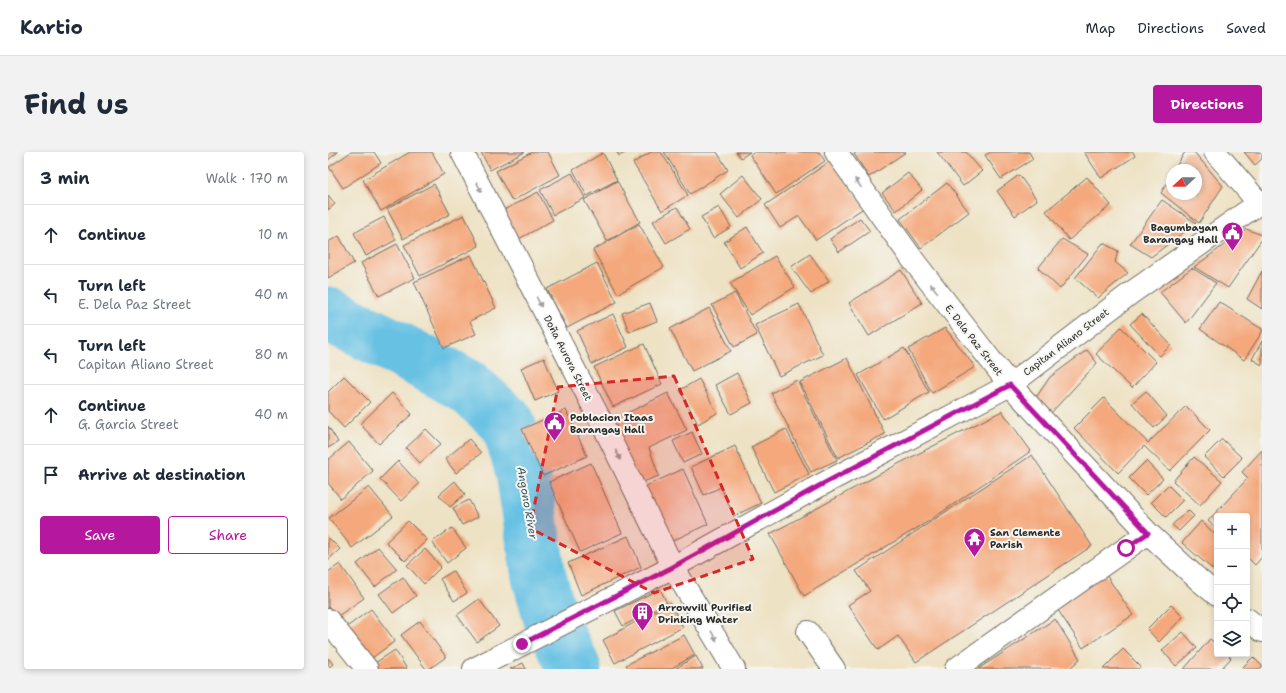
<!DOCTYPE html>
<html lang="en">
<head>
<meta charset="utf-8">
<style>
  body { margin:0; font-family:"Shantell Sans",sans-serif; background:#f2f2f3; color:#1f2937 }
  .controls { position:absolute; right:12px; bottom:12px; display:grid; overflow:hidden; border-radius:4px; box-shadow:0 2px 6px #0003 }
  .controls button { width:36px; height:36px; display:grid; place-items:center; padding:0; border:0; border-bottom:1px solid #e0e1e3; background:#fff; color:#1f2937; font:20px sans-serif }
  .compass { position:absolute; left:838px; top:12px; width:36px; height:36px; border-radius:50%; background:#fff; box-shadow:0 2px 6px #0003; rotate:248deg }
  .stop { position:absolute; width:12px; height:12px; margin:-9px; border:3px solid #b5179e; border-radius:50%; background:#fff }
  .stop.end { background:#b5179e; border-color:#fff; box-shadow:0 1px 4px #0008 }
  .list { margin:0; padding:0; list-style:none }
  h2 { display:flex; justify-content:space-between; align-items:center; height:52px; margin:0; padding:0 16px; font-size:17px }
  h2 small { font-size:13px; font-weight:400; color:#747a83 }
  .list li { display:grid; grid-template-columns:26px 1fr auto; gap:12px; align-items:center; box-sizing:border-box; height:60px; padding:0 16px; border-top:1px solid #e0e1e3 }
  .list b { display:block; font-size:15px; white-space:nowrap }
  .list p { margin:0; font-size:13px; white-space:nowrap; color:#747a83 }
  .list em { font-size:13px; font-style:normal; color:#747a83 }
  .actions { display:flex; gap:8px; padding:12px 16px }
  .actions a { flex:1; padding:9px 0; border:1px solid #b5179e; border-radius:4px; text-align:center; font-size:14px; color:#b5179e }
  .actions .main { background:#b5179e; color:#fff }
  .icon { flex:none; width:22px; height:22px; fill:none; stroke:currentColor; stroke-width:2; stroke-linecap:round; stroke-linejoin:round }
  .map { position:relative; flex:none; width:934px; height:517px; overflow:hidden; border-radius:4px }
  header { display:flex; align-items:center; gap:24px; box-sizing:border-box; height:56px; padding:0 20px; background:#fff; border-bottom:1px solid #e0e1e3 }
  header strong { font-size:19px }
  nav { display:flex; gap:22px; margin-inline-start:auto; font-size:14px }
  .intro { display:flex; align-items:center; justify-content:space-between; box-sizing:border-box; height:96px; padding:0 24px }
  h1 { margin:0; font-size:28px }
  .button { padding:10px 18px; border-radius:4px; background:#b5179e; color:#fff; font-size:14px; font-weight:700 }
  main { display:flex; gap:24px; padding:0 24px }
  aside { flex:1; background:#fff; border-radius:4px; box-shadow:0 2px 6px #0003 }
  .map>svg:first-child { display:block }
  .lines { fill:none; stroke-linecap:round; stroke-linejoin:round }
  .river { stroke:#66c1e3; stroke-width:55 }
  .building { fill:#f4a87c }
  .minor-casing { stroke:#6f6b61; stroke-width:24 }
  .minor { stroke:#fff; stroke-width:22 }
  .oneway { fill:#a0a0a0 }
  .route { stroke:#b5179e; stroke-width:5 }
  .marked { fill:#d62828; fill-opacity:0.2; stroke:#d62828; stroke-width:3; stroke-dasharray:8 5; stroke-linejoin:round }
  .labels { text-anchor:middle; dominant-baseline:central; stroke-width:4; stroke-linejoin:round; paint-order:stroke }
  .poi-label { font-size:10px; font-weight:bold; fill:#2b2b2b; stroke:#f6f6f2; text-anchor:start }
  .street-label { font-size:10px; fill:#2b2b2b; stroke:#f6f6f2 }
  .water-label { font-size:11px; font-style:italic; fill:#3d5862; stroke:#f6f6f2 }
</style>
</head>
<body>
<header>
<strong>Kartio</strong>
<nav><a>Map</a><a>Directions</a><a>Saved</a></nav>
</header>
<div class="intro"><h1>Find us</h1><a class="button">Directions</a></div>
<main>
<aside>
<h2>3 min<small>Walk · 170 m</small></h2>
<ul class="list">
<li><svg class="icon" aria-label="ahead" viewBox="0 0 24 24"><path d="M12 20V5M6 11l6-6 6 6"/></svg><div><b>Continue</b></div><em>10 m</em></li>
<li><svg class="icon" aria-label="left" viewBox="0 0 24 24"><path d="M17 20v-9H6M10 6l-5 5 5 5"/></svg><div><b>Turn left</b><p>E. Dela Paz Street</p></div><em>40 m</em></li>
<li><svg class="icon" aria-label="left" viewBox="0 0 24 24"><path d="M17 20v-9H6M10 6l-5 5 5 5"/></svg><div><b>Turn left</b><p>Capitan Aliano Street</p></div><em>80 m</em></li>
<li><svg class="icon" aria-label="ahead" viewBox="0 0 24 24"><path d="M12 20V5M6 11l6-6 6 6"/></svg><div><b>Continue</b><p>G. Garcia Street</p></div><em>40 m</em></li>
<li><svg class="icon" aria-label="arrive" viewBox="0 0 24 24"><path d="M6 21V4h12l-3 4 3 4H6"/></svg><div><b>Arrive at destination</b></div></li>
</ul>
<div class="actions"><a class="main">Save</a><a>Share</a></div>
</aside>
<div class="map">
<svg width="934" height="517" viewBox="0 0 934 517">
  <rect width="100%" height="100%" fill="#f6f6f2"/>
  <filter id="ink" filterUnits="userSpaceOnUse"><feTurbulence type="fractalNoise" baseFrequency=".025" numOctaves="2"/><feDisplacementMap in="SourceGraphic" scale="8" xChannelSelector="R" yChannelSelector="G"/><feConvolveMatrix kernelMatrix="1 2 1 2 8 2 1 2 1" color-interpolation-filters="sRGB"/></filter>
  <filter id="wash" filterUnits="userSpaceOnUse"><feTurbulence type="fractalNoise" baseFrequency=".012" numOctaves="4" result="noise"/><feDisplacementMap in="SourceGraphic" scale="16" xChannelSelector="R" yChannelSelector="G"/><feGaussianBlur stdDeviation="0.9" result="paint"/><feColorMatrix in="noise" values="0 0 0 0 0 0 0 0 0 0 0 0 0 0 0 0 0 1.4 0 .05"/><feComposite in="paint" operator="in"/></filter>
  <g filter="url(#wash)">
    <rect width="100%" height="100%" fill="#eee2c4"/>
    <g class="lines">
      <path class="river" d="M 0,162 L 61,192 L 139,234 L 180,271 L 195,320 L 211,425 L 224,470 L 246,517"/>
    </g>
    <g id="blocks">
      <path class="building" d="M 0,0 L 10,0 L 0,8 Z
        M 23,0 L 46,0 L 53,11 L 15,36 L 1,15 Z
        M 82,0 L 104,0 L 116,22 L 53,59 L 35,28 Z
        M 153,0 L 197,0 L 162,18 Z
        M 204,0 L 220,0 L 232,23 L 184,49 L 168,19 Z
        M 289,0 L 299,0 L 291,4 Z
        M 323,0 L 333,0 L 360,43 L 334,59 L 305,11 Z
        M 336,0 L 389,0 L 400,18 L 362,42 Z
        M 408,0 L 422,0 L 413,6 Z
        M 427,0 L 491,0 L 497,9 L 448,42 L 422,3 Z
        M 529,0 L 578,0 L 541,25 L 526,2 Z
        M 609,0 L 638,0 L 654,19 L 635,34 Z
        M 663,0 L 701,0 L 705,7 L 673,27 L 657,3 Z
        M 756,0 L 805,0 L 807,4 L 773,26 Z
        M 857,0 L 866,0 L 895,34 L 871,71 L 833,41 L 844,22 L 844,42 L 868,42 L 868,18 L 846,18 Z
        M 916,0 L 934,0 L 934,7 L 927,13 Z
        M 275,1 L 289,28 L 259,44 L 245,18 Z
        M 504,8 L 537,55 L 488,88 L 471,64 L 452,76 L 437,53 Z
        M 244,21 L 257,46 L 225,63 L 212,38 Z
        M 580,21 L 594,38 L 568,59 L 554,41 Z
        M 415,23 L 434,47 L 411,66 L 392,42 Z
        M 691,23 L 709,48 L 687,64 L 669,39 Z
        M 759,25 L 783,53 L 741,88 L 718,59 Z
        M 289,29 L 312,70 L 279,89 L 256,48 Z
        M 619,31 L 641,60 L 593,96 L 572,67 Z
        M 106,32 L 122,62 L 75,87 L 59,57 Z
        M 210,40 L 225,68 L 189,88 L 174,59 Z
        M 0,43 L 7,52 L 0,58 Z
        M 834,48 L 868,71 L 823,105 L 802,92 Z
        M 349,55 L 362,77 L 338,91 L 325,69 Z
        M 391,55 L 403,75 L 385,86 L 373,65 Z
        M 136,63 L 151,94 L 92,124 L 76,93 Z
        M 56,65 L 68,88 L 38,104 L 26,81 Z
        M 532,66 L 542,79 L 511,100 L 502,87 Z
        M 311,72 L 336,115 L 290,142 L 265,98 Z
        M 419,75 L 435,101 L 412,116 L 396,90 Z
        M 918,77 L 934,83 L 934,87 L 900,136 L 866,115 Z
        M 11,84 L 26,111 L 0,126 L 0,90 Z
        M 734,87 L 760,102 L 732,137 L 710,116 Z
        M 775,91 L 790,99 L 787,110 L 800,121 L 770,146 L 747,126 Z
        M 69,92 L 87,126 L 51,144 L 33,111 Z
        M 482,102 L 501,129 L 483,142 L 463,115 Z
        M 143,103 L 168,156 L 142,169 L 148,182 L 116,196 L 86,130 Z
        M 447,104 L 467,135 L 422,163 L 402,131 Z
        M 269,111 L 289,150 L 239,176 L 219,137 Z
        M 864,116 L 888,131 L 858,171 L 832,140 Z
        M 573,118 L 594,151 L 541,184 L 521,151 Z
        M 934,119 L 934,157 L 919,147 Z
        M 407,141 L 429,183 L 406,195 L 384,153 Z
        M 891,150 L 934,177 L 934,180 L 916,208 L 872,177 Z
        M 322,151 L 329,169 L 301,180 L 294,161 Z
        M 471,152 L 495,203 L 451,224 L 427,173 Z
        M 381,156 L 403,199 L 364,219 L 342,177 Z
        M 285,162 L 300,195 L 264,212 L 249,179 Z
        M 814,162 L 843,193 L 832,204 L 802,172 Z
        M 793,175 L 828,210 L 804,236 L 768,202 Z
        M 617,176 L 647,215 L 604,241 L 580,197 Z
        M 934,189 L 934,213 L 924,207 Z
        M 316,192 L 334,232 L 285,255 L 266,215 Z
        M 576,196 L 601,240 L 555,267 L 530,223 Z
        M 759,198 L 769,211 L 722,262 L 707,247 L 722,225 Z
        M 216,206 L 230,239 L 207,249 L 193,216 Z
        M 519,206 L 557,282 L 510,306 L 472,230 Z
        M 409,221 L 424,251 L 403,262 L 387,233 Z
        M 16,224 L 42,250 L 16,276 L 0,259 L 0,240 Z
        M 371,227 L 389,261 L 370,272 L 352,238 Z
        M 469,228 L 509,308 L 483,320 L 443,241 Z
        M 818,239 L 839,264 L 826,276 L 804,251 Z
        M 64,241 L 84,262 L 51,292 L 32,272 Z
        M 340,241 L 359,278 L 321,296 L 331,324 L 312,331 L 283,269 Z
        M 776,246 L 820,291 L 858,254 L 882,278 L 842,319 L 816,294 L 790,321 L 746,276 Z
        M 238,258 L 259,304 L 215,324 L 194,277 Z
        M 674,259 L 703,299 L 604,367 L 476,444 L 442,382 L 572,311 Z
        M 0,274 L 10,290 L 0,296 Z
        M 98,277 L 113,292 L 92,311 L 78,296 Z
        M 458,277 L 481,322 L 446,340 L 423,295 Z
        M 364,280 L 374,302 L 355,311 L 345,289 Z
        M 141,287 L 153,301 L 128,321 L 117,307 Z
        M 894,287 L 914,306 L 896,324 L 876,305 Z
        M 21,290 L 45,319 L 13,347 L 0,331 L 0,308 Z
        M 407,294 L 433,351 L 406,364 L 393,335 L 376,343 L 363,315 Z
        M 934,298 L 934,405 L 927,413 L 919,405 L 919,364 L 889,364 L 889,377 L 880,369 L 920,326 L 914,320 Z
        M 704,303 L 764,394 L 588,510 L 570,484 L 550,498 L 520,453 L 542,439 L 528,419 Z
        M 866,305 L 894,329 L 872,353 L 845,329 Z
        M 70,309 L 91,332 L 73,349 L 52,327 Z
        M 818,309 L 835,327 L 818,343 L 801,326 Z
        M 263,311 L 294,381 L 252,400 L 221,330 Z
        M 355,317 L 380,372 L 342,390 L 316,335 Z
        M 127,329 L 137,342 L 122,355 L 111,343 Z
        M 840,333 L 855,348 L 838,365 L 823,350 Z
        M 41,335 L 65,364 L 24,396 L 1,366 Z
        M 141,348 L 150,365 L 134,373 L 125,356 Z
        M 860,358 L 866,364 L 851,379 L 844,373 Z
        M 80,369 L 99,388 L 77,409 L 58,390 Z
        M 873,369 L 889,384 L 889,421 L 854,391 Z
        M 124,376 L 138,396 L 119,411 L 104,390 Z
        M 300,384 L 313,415 L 253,443 L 240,411 Z
        M 0,385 L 12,397 L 0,408 Z
        M 50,395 L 69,417 L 47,435 L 29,412 Z
        M 97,397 L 113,415 L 96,432 L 79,413 Z
        M 12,412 L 36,446 L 7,466 L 0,455 L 0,420 Z
        M 774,417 L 805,463 L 755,496 L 724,449 Z
        M 125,419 L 139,441 L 126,449 L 112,427 Z
        M 75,425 L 88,444 L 65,461 L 51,442 Z
        M 332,437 L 339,451 L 295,474 L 287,459 Z
        M 151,447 L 171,474 L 149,490 L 129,463 Z
        M 342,451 L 355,475 L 287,511 L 275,488 Z
        M 843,453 L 855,465 L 831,490 L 819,477 Z
        M 43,457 L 67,489 L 40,509 L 16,477 Z
        M 727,467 L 752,507 L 741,517 L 650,517 Z
        M 92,469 L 118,505 L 101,517 L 98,517 L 73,483 Z
        M 855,480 L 869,496 L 848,514 L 834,498 Z
        M 356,483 L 367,503 L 342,517 L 301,517 L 298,513 Z
        M 882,487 L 889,493 L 889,502 L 899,502 L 903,506 L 893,517 L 856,517 Z
        M 795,497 L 813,515 L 810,517 L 775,517 Z
        M 67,498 L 79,517 L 51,517 L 47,511 Z
        M 368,504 L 375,517 L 347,517 Z
        M 925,505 L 934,514 L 934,517 L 913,517 Z
        M 0,506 L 5,512 L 0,516 Z
        M 195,511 L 198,517 L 182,517 Z"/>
    </g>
  </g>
  <g filter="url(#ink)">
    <use href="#blocks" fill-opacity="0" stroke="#6f6b61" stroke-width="1"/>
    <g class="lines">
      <defs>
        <path id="minor" d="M 134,0 L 275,273 L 345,415 L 406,517
          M 508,0 L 585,108 L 682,233 L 820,381 L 872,429 L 889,443
          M 887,0 L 931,51 L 934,53
          M 919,467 L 934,479
          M 0,468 L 39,517
          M 480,480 L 506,517
          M 146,517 L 345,415 L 491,334 L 682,233 L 803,141 L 934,49
          M 628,517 L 820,381"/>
      </defs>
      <use href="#minor" class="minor-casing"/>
      <use href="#minor" class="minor"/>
    </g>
    <defs><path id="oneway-solid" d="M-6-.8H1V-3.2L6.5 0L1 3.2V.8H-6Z"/></defs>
    <g class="oneway">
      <use href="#oneway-solid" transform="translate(530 31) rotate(-125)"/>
      <use href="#oneway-solid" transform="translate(151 35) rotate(63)"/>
      <use href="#oneway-solid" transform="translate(606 136) rotate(-128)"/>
      <use href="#oneway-solid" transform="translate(211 150) rotate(63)"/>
      <use href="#oneway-solid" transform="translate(290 303) rotate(64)"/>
      <use href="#oneway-solid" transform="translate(386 484) rotate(60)"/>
    </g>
  </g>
  <g class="lines" filter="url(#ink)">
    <path class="route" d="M 194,492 L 345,415 L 491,334 L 682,233 L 820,381 L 798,396"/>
  </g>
  <path class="marked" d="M 346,224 L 425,407 L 326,441 L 202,376 L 230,235 Z"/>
  <defs>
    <symbol id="civic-pin" viewBox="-11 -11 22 30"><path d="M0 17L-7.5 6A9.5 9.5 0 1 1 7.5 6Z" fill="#b5179e" stroke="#f6f6f2"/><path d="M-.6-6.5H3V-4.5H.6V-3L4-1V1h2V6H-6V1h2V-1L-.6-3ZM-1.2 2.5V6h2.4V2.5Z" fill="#fff"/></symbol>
    <symbol id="temple-pin" viewBox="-11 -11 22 30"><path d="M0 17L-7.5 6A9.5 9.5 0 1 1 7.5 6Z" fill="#b5179e" stroke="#f6f6f2"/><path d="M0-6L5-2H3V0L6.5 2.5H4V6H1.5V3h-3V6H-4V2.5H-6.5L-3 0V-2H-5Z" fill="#fff"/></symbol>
    <symbol id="building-pin" viewBox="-11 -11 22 30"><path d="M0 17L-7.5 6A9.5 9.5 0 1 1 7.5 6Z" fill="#b5179e" stroke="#f6f6f2"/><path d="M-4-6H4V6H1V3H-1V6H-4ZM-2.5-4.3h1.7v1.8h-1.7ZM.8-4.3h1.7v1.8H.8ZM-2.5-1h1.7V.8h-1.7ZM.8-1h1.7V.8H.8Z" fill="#fff"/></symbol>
  </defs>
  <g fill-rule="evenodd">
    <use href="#civic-pin" x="892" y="68" width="25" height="34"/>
    <use href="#civic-pin" x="214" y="258" width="25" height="34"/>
    <use href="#temple-pin" x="634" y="374" width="25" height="34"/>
    <use href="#building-pin" x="302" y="448" width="25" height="34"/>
  </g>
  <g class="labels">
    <g class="poi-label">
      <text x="890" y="75" text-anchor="end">Bagumbayan<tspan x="890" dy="12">Barangay Hall</tspan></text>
      <text x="242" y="265">Poblacion Itaas<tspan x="242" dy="12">Barangay Hall</tspan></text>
      <text x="662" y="380">San Clemente<tspan x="662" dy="12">Parish</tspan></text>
      <text x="330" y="455">Arrowvill Purified<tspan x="330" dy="12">Drinking Water</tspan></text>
    </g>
    <g class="street-label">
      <text transform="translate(646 188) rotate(52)">E. Dela Paz Street</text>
      <text transform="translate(738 190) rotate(-37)">Capitan Aliano Street</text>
      <text transform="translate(240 206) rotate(63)">Doña Aurora Street</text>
    </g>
    <g class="water-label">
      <text transform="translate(199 351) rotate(80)">Angono River</text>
    </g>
  </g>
</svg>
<div class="controls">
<button>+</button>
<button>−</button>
<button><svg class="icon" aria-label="locate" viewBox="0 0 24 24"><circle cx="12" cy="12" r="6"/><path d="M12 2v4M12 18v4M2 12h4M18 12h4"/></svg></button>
<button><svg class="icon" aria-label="layers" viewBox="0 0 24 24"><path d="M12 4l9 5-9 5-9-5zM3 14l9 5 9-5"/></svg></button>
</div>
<svg class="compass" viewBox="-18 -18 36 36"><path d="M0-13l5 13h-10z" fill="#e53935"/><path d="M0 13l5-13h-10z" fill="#747a83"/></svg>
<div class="stop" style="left:798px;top:396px"></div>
<div class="stop end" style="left:194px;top:492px"></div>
</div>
</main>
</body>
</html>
